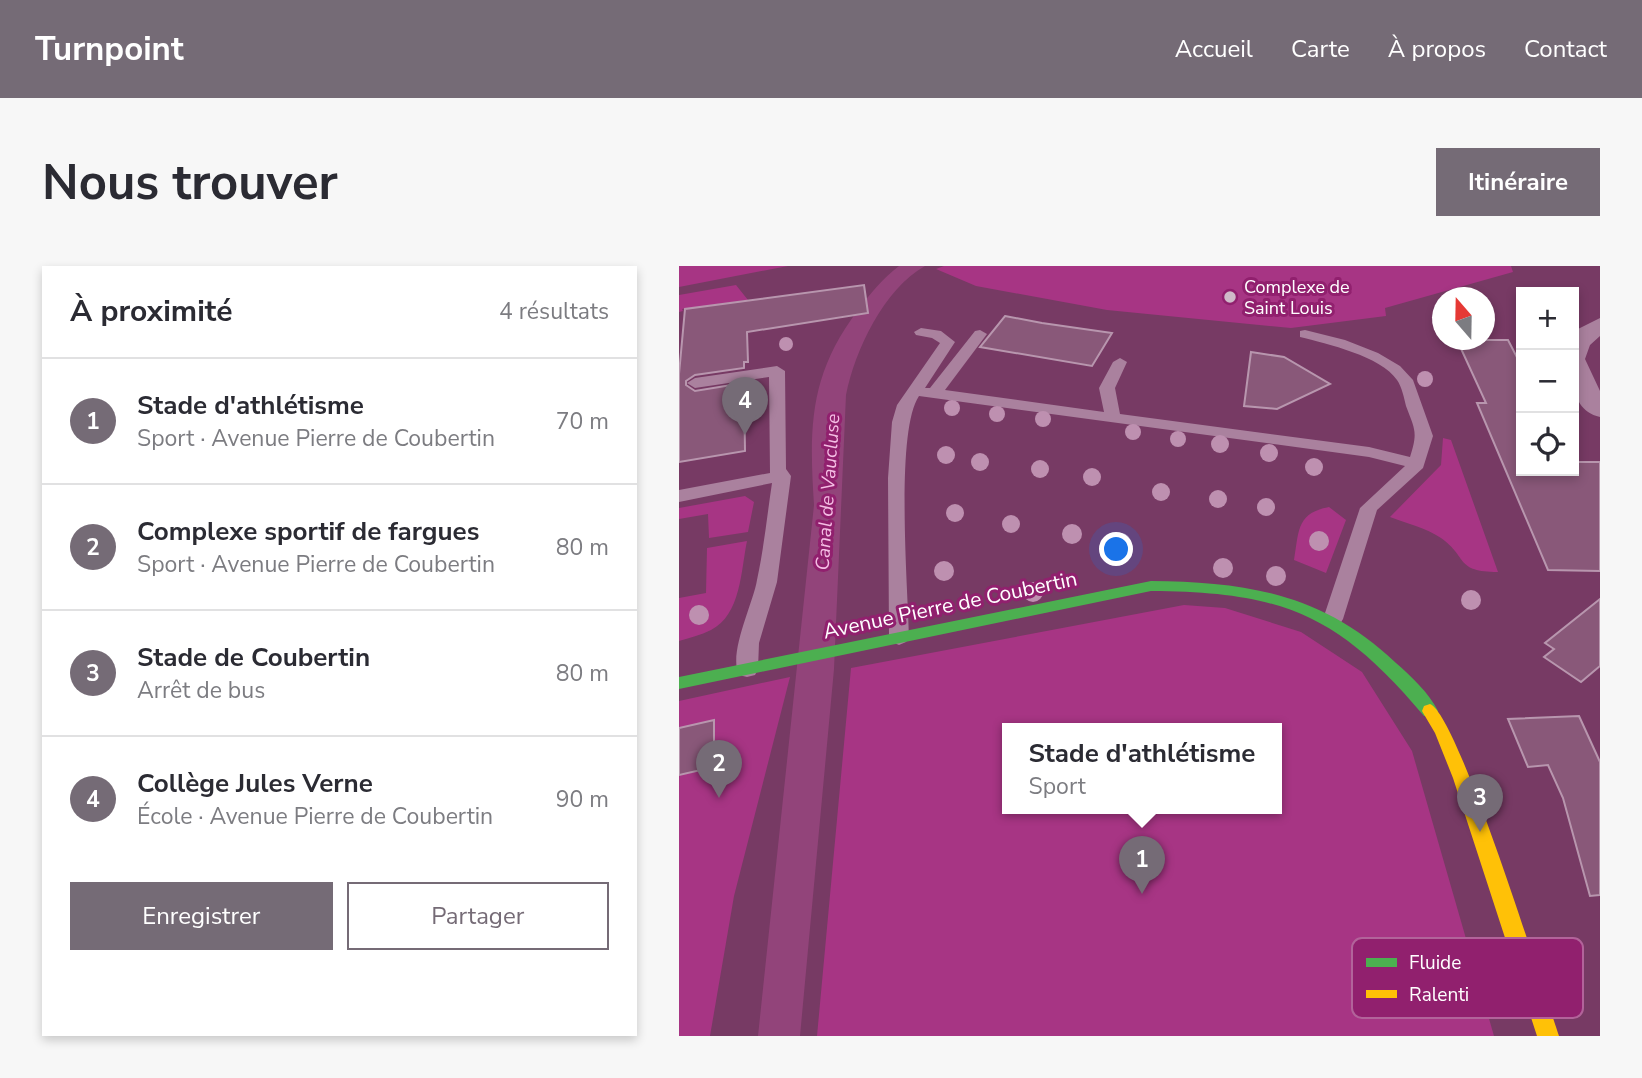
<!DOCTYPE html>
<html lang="fr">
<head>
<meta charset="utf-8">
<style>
  body { margin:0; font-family:"Nunito Sans",sans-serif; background:#f7f7f7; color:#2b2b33 }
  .controls { position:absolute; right:21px; top:21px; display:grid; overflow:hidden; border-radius:0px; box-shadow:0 4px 10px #0003 }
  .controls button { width:63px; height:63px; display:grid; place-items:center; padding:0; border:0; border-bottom:2px solid #e1e1e2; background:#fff; color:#2b2b33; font:35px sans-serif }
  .compass { position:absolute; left:753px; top:21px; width:63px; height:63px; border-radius:50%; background:#fff; box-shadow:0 4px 10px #0003; rotate:340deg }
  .you { position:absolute; left:438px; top:284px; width:24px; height:24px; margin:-18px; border:5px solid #fff; border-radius:50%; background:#1a73e8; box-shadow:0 0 0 10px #1a73e833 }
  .badge { display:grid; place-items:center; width:46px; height:46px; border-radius:50%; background:#756b76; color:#fff; font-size:23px; font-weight:700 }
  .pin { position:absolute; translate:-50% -58px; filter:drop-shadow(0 2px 4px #0008) }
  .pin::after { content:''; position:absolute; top:37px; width:24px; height:21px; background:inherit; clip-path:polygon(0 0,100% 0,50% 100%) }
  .popup { position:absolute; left:323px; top:457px; width:280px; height:91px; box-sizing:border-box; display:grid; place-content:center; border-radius:0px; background:#fff; filter:drop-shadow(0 2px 5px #0005); font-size:23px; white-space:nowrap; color:#7c7c81 }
  .popup b { font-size:26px; color:#2b2b33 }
  .popup::after { content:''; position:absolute; left:50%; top:100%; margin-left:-14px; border:14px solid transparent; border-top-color:#fff }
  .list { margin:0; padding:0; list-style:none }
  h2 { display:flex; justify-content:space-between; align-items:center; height:91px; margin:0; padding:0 28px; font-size:30px }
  h2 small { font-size:23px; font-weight:400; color:#7c7c81 }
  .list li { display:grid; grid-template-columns:46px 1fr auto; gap:21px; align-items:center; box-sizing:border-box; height:126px; padding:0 28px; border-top:2px solid #e1e1e2 }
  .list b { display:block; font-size:26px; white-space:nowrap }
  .list p { margin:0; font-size:23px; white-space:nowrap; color:#7c7c81 }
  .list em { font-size:23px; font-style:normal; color:#7c7c81 }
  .actions { display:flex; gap:14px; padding:21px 28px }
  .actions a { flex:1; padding:16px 0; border:2px solid #756b76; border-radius:0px; text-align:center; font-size:24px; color:#756b76 }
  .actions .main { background:#756b76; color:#fff }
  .icon { flex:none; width:38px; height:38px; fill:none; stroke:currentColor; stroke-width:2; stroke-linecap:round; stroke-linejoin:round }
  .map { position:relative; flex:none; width:921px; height:770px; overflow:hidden; border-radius:0px }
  header { display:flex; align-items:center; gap:42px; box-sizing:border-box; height:98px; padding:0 35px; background:#756b76; color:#fff }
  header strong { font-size:33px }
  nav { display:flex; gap:38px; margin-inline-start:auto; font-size:24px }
  .intro { display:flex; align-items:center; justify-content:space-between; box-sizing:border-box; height:168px; padding:0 42px }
  h1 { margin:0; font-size:49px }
  .button { padding:18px 32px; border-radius:0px; background:#756b76; color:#fff; font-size:24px; font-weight:700 }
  main { display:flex; gap:42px; padding:0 42px }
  aside { flex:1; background:#fff; border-radius:0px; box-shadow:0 4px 10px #0003 }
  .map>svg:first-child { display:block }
  .green { fill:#a73584; fill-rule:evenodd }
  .water { fill:#92447a }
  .building { fill:#895879; stroke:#b896ae; stroke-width:2 }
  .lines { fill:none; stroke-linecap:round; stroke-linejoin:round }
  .lane { fill:#aa819e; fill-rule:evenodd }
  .street { fill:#aa819e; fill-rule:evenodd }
  .fast { fill:#4caf50; fill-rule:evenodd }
  .slow { fill:#ffc107; fill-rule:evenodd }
  .tree { fill:#be90b0 }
  .poi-dot { fill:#cfbac9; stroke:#91206e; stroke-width:2.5 }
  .labels { text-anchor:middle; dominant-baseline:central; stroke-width:6; stroke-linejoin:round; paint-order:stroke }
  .far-poi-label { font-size:18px; fill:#fff; stroke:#91206e; text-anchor:start }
  .far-water-label { font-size:19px; font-style:italic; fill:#f4bee4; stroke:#91206e }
  .street-label { font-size:21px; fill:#fff; stroke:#91206e }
  .key { fill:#91206e; stroke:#b2639a; stroke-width:2 }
  .key-label { font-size:19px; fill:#fff }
</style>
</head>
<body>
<header>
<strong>Turnpoint</strong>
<nav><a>Accueil</a><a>Carte</a><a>À propos</a><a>Contact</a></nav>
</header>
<div class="intro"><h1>Nous trouver</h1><a class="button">Itinéraire</a></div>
<main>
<aside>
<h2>À proximité<small>4 résultats</small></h2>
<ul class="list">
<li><span class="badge">1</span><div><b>Stade d'athlétisme</b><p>Sport · Avenue Pierre de Coubertin</p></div><em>70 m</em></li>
<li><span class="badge">2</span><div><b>Complexe sportif de fargues</b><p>Sport · Avenue Pierre de Coubertin</p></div><em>80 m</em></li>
<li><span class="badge">3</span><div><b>Stade de Coubertin</b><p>Arrêt de bus</p></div><em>80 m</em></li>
<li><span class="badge">4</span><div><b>Collège Jules Verne</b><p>École · Avenue Pierre de Coubertin</p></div><em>90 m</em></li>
</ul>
<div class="actions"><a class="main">Enregistrer</a><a>Partager</a></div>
</aside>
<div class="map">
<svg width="921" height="770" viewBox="0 0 921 770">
  <rect width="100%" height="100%" fill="#773a64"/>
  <path class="green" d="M 0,0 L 109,0 L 0,21 Z
    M 265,0 L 832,0 L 834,6 L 706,42 L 707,50 L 612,62 L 428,44 L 297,20 L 257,3 Z
    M 57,19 L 69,34 L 3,43 L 4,45 L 0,46 L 0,29 Z
    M 764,172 L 772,174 L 819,306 C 776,306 789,291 762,272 C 747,262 727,257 711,251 L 762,199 Z
    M 66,230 L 75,236 L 69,266 L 30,272 L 29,248 L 0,253 L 0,242 Z
    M 650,241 L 667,254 L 647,307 L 615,294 C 620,266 617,247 650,241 Z
    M 68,275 C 62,304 62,349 32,364 C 22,369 10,372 0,375 L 0,332 L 27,327 L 28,282 Z
    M 505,339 L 546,342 L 622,366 L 683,406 L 733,485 L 815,770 L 138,770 L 172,402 ZM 328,462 L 598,462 L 598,542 L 328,542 Z
    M 111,411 L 55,630 L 31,770 L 0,770 L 0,435 Z"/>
  <path class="water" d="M 220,0 L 246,0 C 205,23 176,84 167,129 L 155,403 L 121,770 L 79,770 L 135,239 C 130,161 130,109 179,44 C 191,28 204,12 220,0 Z"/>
  <path class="building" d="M 185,19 L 189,47 L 68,66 L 69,96 L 65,96 L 65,102 L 16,109 L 7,115 L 7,119 L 16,125 L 65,117 L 66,185 L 0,196 L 0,108 L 6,43 Z
    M 326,50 L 363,57 L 433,67 L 413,100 L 301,81 Z
    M 778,74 L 829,74 L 842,99 L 842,205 L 895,205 L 895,196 L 921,196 L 921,305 L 869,304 L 798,137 L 807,137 Z
    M 572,86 L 605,91 L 651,118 L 598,143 L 565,140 Z
    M 921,333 L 921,400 L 902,416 L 865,391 L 875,383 L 866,377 Z
    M 900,450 L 921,496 L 921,629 L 911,630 L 884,532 L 869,499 L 849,501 L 829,453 Z
    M 35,454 L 35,501 L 0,509 L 0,462 Z"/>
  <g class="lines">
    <path class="lane" d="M 242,62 L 262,65 L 276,76 L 246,122 L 251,122 L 296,65 L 301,64 L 308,68 L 266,124 L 425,146 L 420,122 L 434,96 L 441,92 L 448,96 L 436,122 L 441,148 L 690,181 L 731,191 C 739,166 736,164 727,140 C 725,132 723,121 718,114 C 702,90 648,78 621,71 L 621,65 L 626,64 L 666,74 L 699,87 L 721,100 L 734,114 L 754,170 L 744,202 L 698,244 L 664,353 L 661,358 L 654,360 L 647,358 L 644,353 L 681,242 L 726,200 L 690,191 L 240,130 C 216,165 229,322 230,371 L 227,376 L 220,379 L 213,376 L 210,371 L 209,212 L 213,156 L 218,139 L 261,77 L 253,72 L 237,69 L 235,66 Z
      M 98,100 L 106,105 L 107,203 L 112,210 L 98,316 L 80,377 L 79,403 L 76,409 L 68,411 L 60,409 C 49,387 74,338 78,314 C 85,282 88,250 93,217 L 0,236 L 0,224 L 91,207 L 90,111 L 16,122 L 8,117 L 16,112 Z"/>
    <path class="street" d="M 921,52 L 921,70 L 911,79 L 906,93 L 921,125 L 921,151 C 884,142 895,95 895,65 Z"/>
    <path class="fast" d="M 472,315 C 569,316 644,328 717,397 C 732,410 750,427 759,445 L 757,450 L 745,450 C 659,348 604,326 472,325 L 0,423 L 0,411 Z"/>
    <path class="slow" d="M 751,438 C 779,448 865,726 880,770 L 858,770 L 774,512 L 756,467 L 743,445 L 745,440 Z"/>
  </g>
  <g class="tree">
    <circle cx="107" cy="78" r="7"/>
    <circle cx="746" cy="113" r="8"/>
    <circle cx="273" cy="142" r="8"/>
    <circle cx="318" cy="148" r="8"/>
    <circle cx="364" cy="153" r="8"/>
    <circle cx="454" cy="166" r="8"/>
    <circle cx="499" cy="173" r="8"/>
    <circle cx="541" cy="178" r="9"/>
    <circle cx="590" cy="187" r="9"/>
    <circle cx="267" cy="189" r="9"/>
    <circle cx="301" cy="196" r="9"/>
    <circle cx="635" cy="201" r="9"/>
    <circle cx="361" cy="203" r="9"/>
    <circle cx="413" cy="211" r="9"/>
    <circle cx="482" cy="226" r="9"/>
    <circle cx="539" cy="233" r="9"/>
    <circle cx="587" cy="241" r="9"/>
    <circle cx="276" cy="247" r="9"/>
    <circle cx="332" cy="258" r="9"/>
    <circle cx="393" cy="268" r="10"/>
    <circle cx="640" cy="275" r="10"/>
    <circle cx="442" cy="277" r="10"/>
    <circle cx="544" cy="302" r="10"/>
    <circle cx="265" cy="305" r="10"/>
    <circle cx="597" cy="310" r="10"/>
    <circle cx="354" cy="326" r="10"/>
    <circle cx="792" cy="334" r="10"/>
    <circle cx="20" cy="349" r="10"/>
  </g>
  <circle class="poi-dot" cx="551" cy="31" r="7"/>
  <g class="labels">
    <g class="far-poi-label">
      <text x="565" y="21">Complexe de<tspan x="565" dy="21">Saint Louis</tspan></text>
    </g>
    <g class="far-water-label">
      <text transform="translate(149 226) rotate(-86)">Canal de Vaucluse</text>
    </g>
    <g class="street-label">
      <text transform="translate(271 339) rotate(-12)">Avenue Pierre de Coubertin</text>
    </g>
  </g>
  <rect x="673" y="672" width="231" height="80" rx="10" class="key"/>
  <rect x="687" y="692" width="31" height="9" fill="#4caf50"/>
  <rect x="687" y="724" width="31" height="8" fill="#ffc107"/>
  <g class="key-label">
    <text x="730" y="703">Fluide</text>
    <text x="730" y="735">Ralenti</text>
  </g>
</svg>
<div class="controls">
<button>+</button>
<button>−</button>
<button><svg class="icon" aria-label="locate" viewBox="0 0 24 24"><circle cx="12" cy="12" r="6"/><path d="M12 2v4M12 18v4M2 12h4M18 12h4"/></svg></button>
</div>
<svg class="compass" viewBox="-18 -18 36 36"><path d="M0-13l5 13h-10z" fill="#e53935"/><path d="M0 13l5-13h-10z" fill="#7c7c81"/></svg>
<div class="you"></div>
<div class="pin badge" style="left:463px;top:628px">1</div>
<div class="popup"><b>Stade d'athlétisme</b>Sport</div>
<div class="pin badge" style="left:40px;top:532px">2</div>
<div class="pin badge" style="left:801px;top:566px">3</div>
<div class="pin badge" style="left:66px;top:169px">4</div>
</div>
</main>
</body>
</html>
